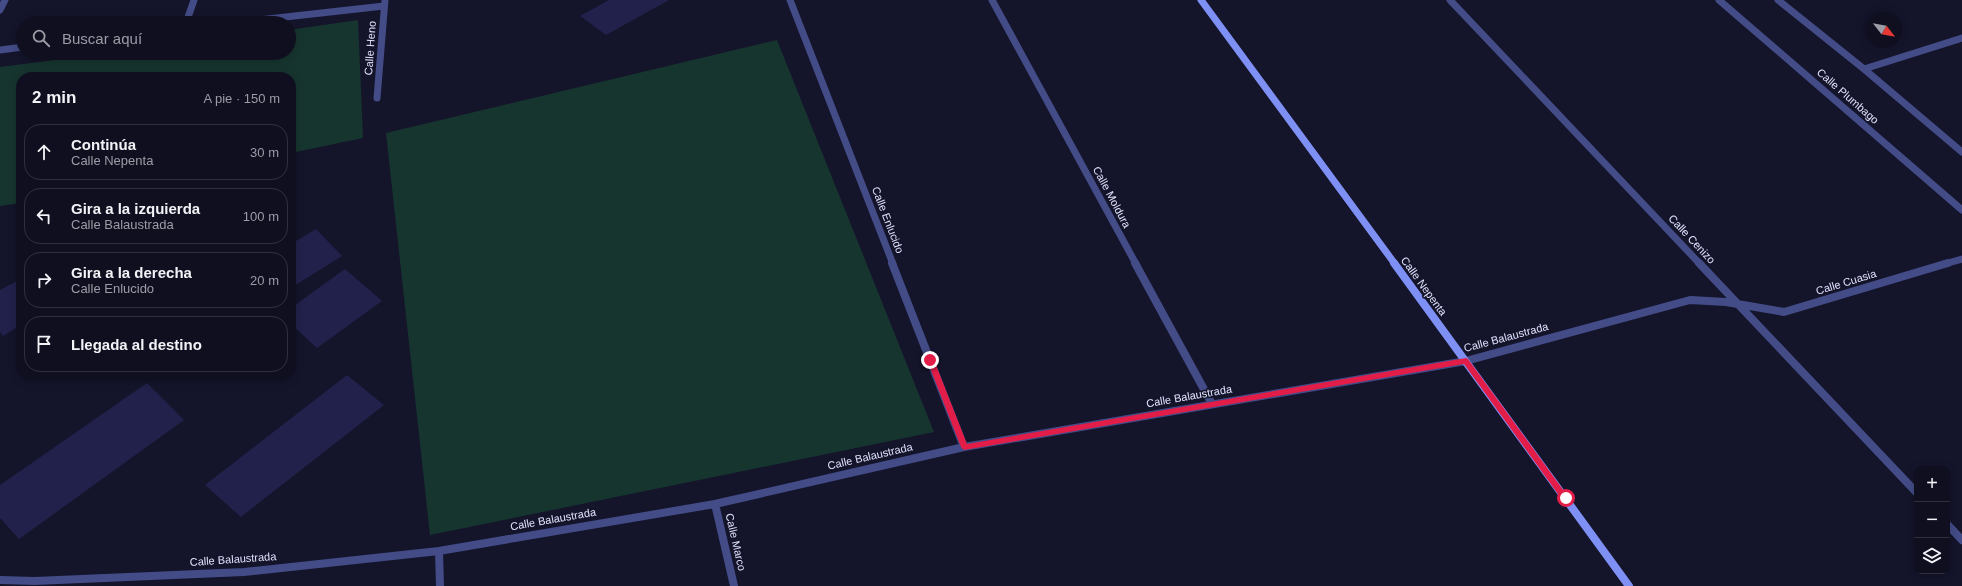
<!DOCTYPE html>
<html lang="es">
<head>
<meta charset="utf-8">
<style>
  body { margin:0; font-family:Helvetica,sans-serif; background:#181829; color:#f1f3f6 }
  .controls { position:absolute; right:12px; bottom:12px; display:grid; overflow:hidden; border-radius:8px; box-shadow:0 2px 10px #0003 }
  .controls button { width:36px; height:36px; display:grid; place-items:center; padding:0; border:0; border-bottom:1px solid #2f2f3e; background:#0f0f20; color:#f1f3f6; font:20px sans-serif }
  .compass { position:absolute; left:1866px; top:12px; width:36px; height:36px; border-radius:50%; background:#0f0f20; box-shadow:0 2px 10px #0003; rotate:121deg }
  .stop { position:absolute; width:12px; height:12px; margin:-9px; border:3px solid #e11d48; border-radius:50%; background:#fff }
  .stop.end { background:#e11d48; border-color:#fff; box-shadow:0 1px 4px #0008 }
  .list { margin:0; padding:0; list-style:none }
  h2 { display:flex; justify-content:space-between; align-items:center; height:52px; margin:0; padding:0 16px; font-size:17px }
  h2 small { font-size:13px; font-weight:400; color:#9b9ca5 }
  .list li { display:grid; grid-template-columns:26px 1fr auto; gap:12px; align-items:center; box-sizing:border-box; height:56px; margin:0 8px 8px; padding:0 8px; border:1px solid #2f2f3e; border-radius:16px }
  .list b { display:block; font-size:15px; white-space:nowrap }
  .list p { margin:0; font-size:13px; white-space:nowrap; color:#9b9ca5 }
  .list em { font-size:13px; font-style:normal; color:#9b9ca5 }
  .icon { flex:none; width:22px; height:22px; fill:none; stroke:currentColor; stroke-width:2; stroke-linecap:round; stroke-linejoin:round }
  .map { position:relative; flex:none; width:1962px; height:586px; overflow:hidden }
  .search { position:absolute; background:#0f0f20; box-shadow:0 2px 10px #0003; left:16px; top:16px; width:280px; height:44px; display:flex; align-items:center; gap:10px; box-sizing:border-box; padding:0 14px; border-radius:22px; color:#9b9ca5; font-size:15px }
  .panel { position:absolute; background:#0f0f20; box-shadow:0 2px 10px #0003; left:16px; top:72px; width:280px; height:308px; border-radius:16px }
  .map>svg:first-child { display:block }
  .green { fill:#17352f }
  .building { fill:#22214b }
  .lines { fill:none; stroke-linecap:round; stroke-linejoin:round }
  .street-far1 { stroke:#434c87; stroke-width:7 }
  .street { stroke:#434c87; stroke-width:8 }
  .secondary-far1 { stroke:#7f90f5; stroke-width:7 }
  .secondary { stroke:#7f90f5; stroke-width:8 }
  .route { fill:#e11d48 }
  .labels { text-anchor:middle; dominant-baseline:central; stroke-width:3.5; stroke-linejoin:round; paint-order:stroke }
  .street-label { font-size:11px; fill:#e0e2fd; stroke:#14142b }
</style>
</head>
<body>
<div class="map">
<svg width="1962" height="586" viewBox="0 0 1962 586">
  <rect width="100%" height="100%" fill="#14142b"/>
  <path class="green" d="M 358,20 L 363,138 L 291,153 L 291,77 L 21,77 L 21,203 L 0,206 L 0,67 L 110,53 L 289,53 L 289,30 Z
    M 777,40 L 934,432 L 430,535 L 386,133 Z"/>
  <path class="building" d="M 609,0 L 669,0 L 606,35 L 580,16 Z
    M 316,229 L 342,256 L 294,286 L 291,283 L 291,244 Z
    M 345,269 L 382,301 L 317,348 L 291,324 L 291,308 Z
    M 17,281 L 21,286 L 21,325 L 3,336 L 0,332 L 0,290 Z
    M 347,375 L 384,405 L 241,517 L 205,485 Z
    M 147,383 L 184,420 L 19,539 L 0,518 L 0,485 Z"/>
  <g class="lines">
    <path class="street-far1" d="M 790,0 L 893,264
      M 992,0 L 1136,264
      M 1450,0 L 1700,264
      M 1719,0 L 1962,210
      M 1778,0 L 1864,69 L 1962,152
      M 0,10 L 5,0
      M 186,23 L 194,0
      M 231,23 L 384,6
      M 0,50 L 23,47
      M 1864,69 L 1962,38
      M 377,98 L 385,0
      M 1944,264 L 1962,259"/>
    <path class="street" d="M 892,263 L 964,447
      M 1135,263 L 1212,404
      M 1699,263 L 1917,493
      M 715,504 L 734,586
      M 1947,524 L 1962,540
      M 439,551 L 440,586
      M 0,580 L 35,581 L 244,572 L 439,551 L 715,504 L 964,447 L 1466,361 L 1690,300 L 1726,302 L 1784,312 L 1948,263"/>
    <path class="secondary-far1" d="M 1201,0 L 1395,264"/>
    <path class="secondary" d="M 1394,263 L 1629,586"/>
  </g>
  <path class="route" d="M 930,357 L 934,360 L 967,444 L 1466,358 L 1468,359 L 1569,498 L 1566,502 L 1563,501 L 1464,364 L 964,450 L 961,447 L 927,360 Z"/>
  <g class="labels">
    <g class="street-label">
      <text transform="translate(370 48) rotate(-86)">Calle Heno</text>
      <text transform="translate(1848 96) rotate(41)">Calle Plumbago</text>
      <text transform="translate(1112 197) rotate(62)">Calle Moldura</text>
      <text transform="translate(888 220) rotate(69)">Calle Enlucido</text>
      <text transform="translate(1692 239) rotate(47)">Calle Cenizo</text>
      <text transform="translate(1846 282) rotate(-17)">Calle Cuasia</text>
      <text transform="translate(1424 286) rotate(54)">Calle Nepenta</text>
      <text transform="translate(1506 337) rotate(-15)">Calle Balaustrada</text>
      <text transform="translate(1189 396) rotate(-10)">Calle Balaustrada</text>
      <text transform="translate(870 456) rotate(-13)">Calle Balaustrada</text>
      <text transform="translate(553 519) rotate(-10)">Calle Balaustrada</text>
      <text transform="translate(736 542) rotate(77)">Calle Marco</text>
      <text transform="translate(233 559) rotate(-4)">Calle Balaustrada</text>
    </g>
  </g>
</svg>
<div class="controls">
<button>+</button>
<button>−</button>
<button><svg class="icon" aria-label="layers" viewBox="0 0 24 24"><path d="M12 4l9 5-9 5-9-5zM3 14l9 5 9-5"/></svg></button>
</div>
<svg class="compass" viewBox="-18 -18 36 36"><path d="M0-13l5 13h-10z" fill="#e53935"/><path d="M0 13l5-13h-10z" fill="#9b9ca5"/></svg>
<div class="stop" style="left:1566px;top:498px"></div>
<div class="stop end" style="left:930px;top:360px"></div>
<div class="search"><svg class="icon" aria-label="search" viewBox="0 0 24 24"><circle cx="10" cy="10" r="6"/><path d="M15 15l6 6"/></svg>Buscar aquí</div>
<section class="panel">
<h2>2 min<small>A pie · 150 m</small></h2>
<ul class="list">
<li><svg class="icon" aria-label="ahead" viewBox="0 0 24 24"><path d="M12 20V5M6 11l6-6 6 6"/></svg><div><b>Continúa</b><p>Calle Nepenta</p></div><em>30 m</em></li>
<li><svg class="icon" aria-label="left" viewBox="0 0 24 24"><path d="M17 20v-9H6M10 6l-5 5 5 5"/></svg><div><b>Gira a la izquierda</b><p>Calle Balaustrada</p></div><em>100 m</em></li>
<li><svg class="icon" aria-label="right" viewBox="0 0 24 24"><path d="M7 20v-9h11M14 6l5 5-5 5"/></svg><div><b>Gira a la derecha</b><p>Calle Enlucido</p></div><em>20 m</em></li>
<li><svg class="icon" aria-label="arrive" viewBox="0 0 24 24"><path d="M6 21V4h12l-3 4 3 4H6"/></svg><div><b>Llegada al destino</b></div></li>
</ul>
</section>
</div>
</body>
</html>
